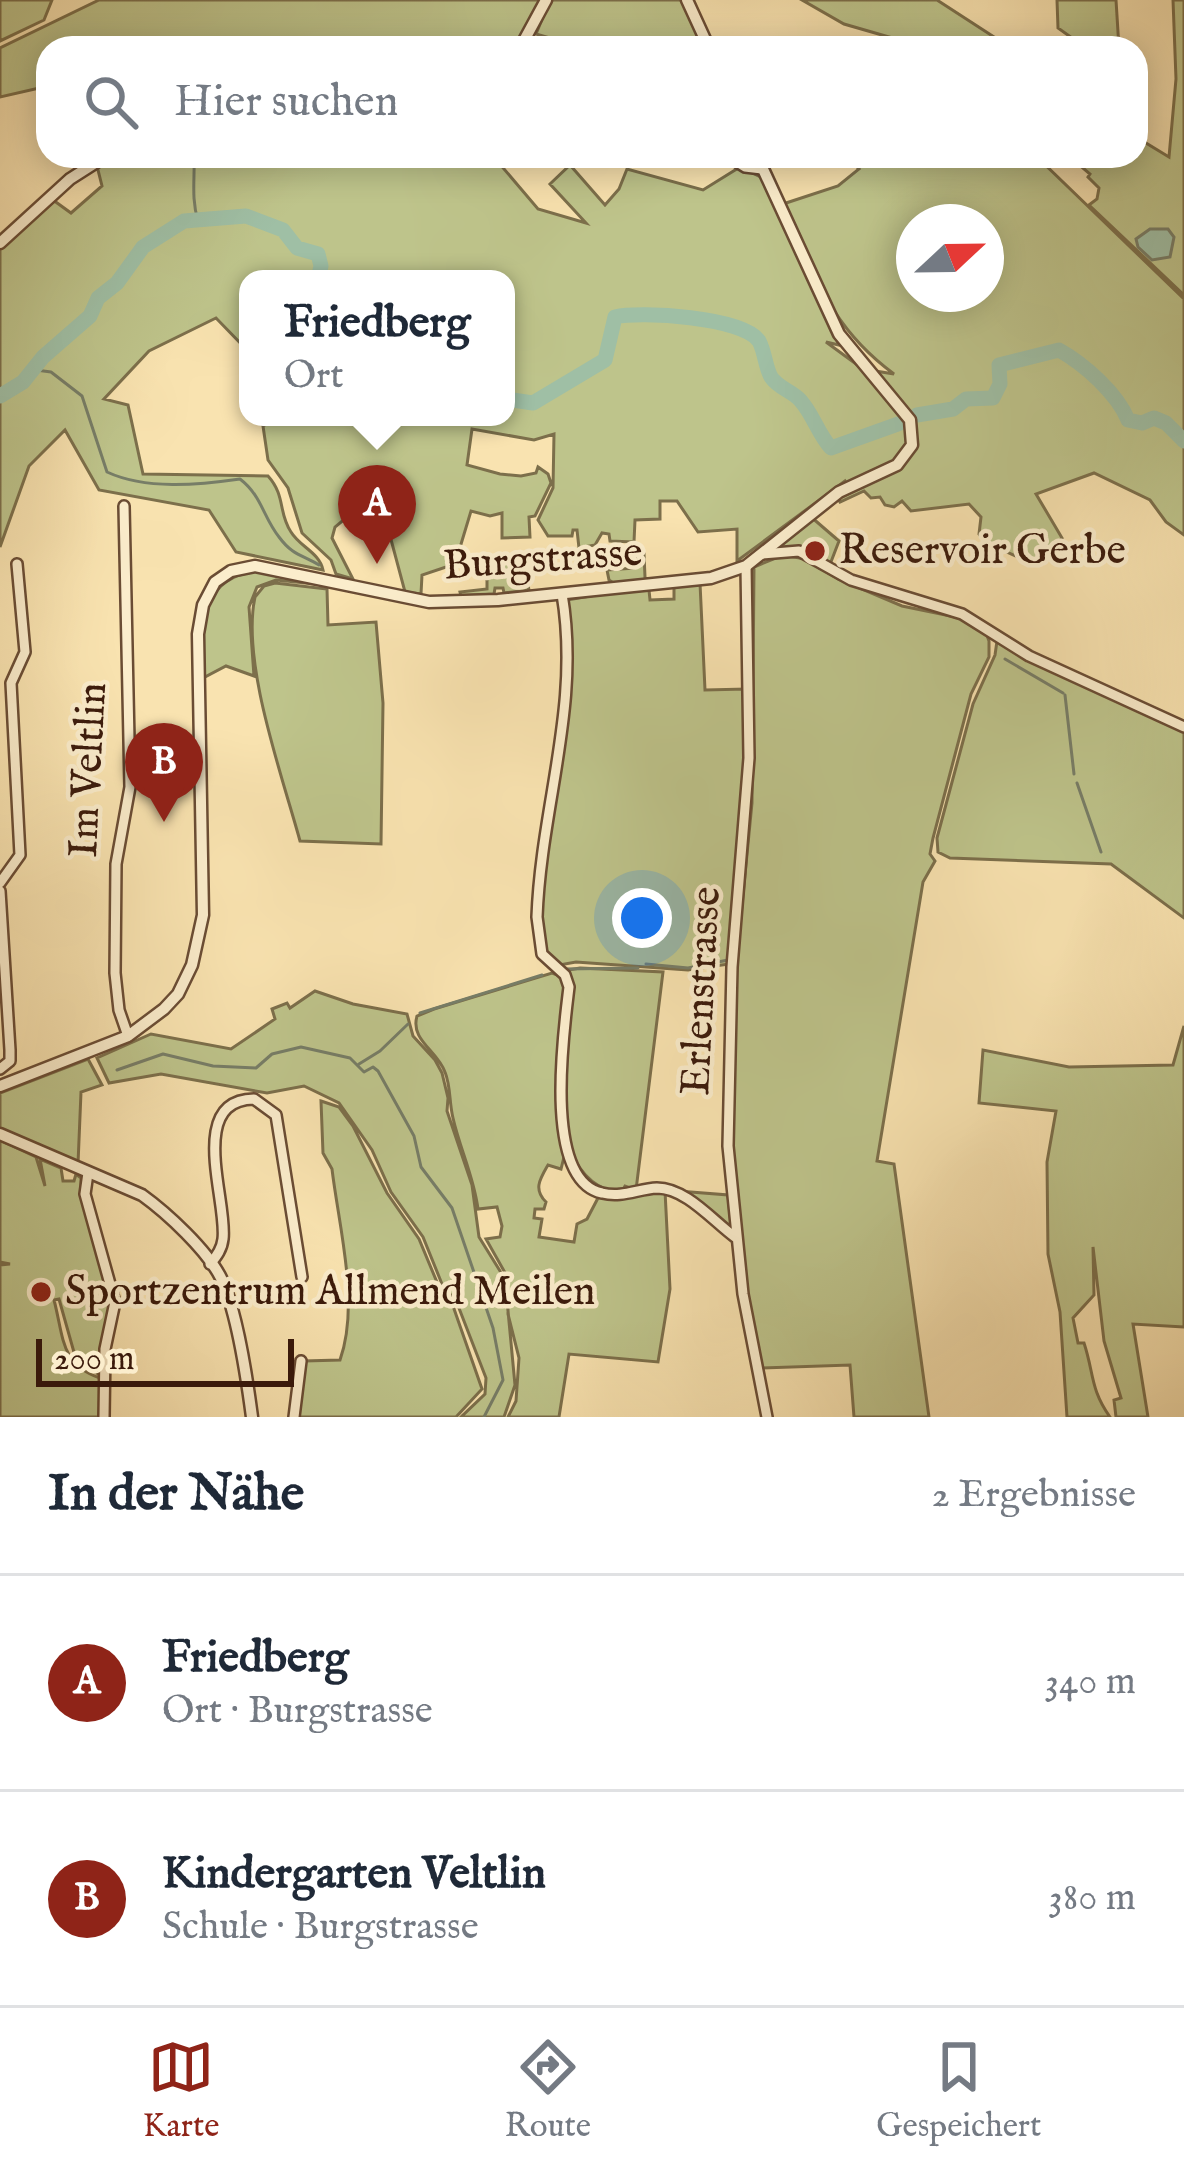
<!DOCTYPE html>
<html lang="de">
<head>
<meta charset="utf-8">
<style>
  body { margin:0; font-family:"IM FELL English",serif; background:#f2f2f3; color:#1f2937 }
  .compass { position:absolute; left:896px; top:204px; width:108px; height:108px; border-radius:50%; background:#fff; box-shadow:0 6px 30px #0003; rotate:68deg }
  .scale { position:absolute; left:36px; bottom:30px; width:258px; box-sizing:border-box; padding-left:12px; border:6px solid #3b1a0b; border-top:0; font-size:33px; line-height:42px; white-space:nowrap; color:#3b1a0b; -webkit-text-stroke:9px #fbedcc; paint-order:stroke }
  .you { position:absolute; left:642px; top:918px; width:42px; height:42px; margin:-30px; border:9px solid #fff; border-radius:50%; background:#1a73e8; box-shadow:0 0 0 18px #1a73e833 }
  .badge { display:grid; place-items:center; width:78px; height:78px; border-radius:50%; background:#8f2418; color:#fff; font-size:39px; font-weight:700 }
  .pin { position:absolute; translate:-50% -99px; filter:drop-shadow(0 3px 6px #0008) }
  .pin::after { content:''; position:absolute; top:63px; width:42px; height:36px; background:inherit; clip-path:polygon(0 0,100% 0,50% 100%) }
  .popup { position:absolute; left:239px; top:270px; width:276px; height:156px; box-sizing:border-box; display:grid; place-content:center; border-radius:24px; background:#fff; filter:drop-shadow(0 3px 9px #0005); font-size:39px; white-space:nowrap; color:#747a83 }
  .popup b { font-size:45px; color:#1f2937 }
  .popup::after { content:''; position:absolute; left:50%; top:100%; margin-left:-24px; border:24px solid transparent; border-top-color:#fff }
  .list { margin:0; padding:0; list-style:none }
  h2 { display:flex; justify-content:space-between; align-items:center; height:156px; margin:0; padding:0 48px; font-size:51px }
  h2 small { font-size:39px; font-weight:400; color:#747a83 }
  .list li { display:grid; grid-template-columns:78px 1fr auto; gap:36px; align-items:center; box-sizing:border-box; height:216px; padding:0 48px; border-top:3px solid #e0e1e3 }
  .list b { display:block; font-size:45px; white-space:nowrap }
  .list p { margin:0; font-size:39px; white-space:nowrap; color:#747a83 }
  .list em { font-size:39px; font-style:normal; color:#747a83 }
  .icon { flex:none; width:66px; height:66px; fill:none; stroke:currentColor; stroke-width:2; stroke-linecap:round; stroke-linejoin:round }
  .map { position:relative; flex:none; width:1184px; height:1417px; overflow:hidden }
  .search { position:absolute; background:#fff; box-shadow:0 6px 30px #0003; left:36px; right:36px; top:36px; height:132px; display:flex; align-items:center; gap:30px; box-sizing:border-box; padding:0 42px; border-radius:36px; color:#747a83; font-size:45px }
  .sheet { height:588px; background:#fff }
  nav { display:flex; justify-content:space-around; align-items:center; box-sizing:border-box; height:168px; border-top:3px solid #e0e1e3; background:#fff; font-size:33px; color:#747a83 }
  nav a { display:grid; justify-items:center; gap:6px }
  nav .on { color:#8f2418 }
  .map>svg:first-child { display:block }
  .green { fill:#bec48b; stroke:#7c6f4b; stroke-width:3; fill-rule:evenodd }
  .water { fill:#9fbfa5; stroke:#777d67; stroke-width:3 }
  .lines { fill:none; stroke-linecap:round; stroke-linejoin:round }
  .stream { stroke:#777d67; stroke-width:3 }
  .river { stroke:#9fbfa5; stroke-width:15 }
  .minor-casing { stroke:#6a4c34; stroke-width:14 }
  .tertiary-casing { stroke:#6a4c34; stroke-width:15 }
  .minor { stroke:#fbedcc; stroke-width:9 }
  .tertiary { stroke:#fbedcc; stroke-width:10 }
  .poi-dot { fill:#8f2418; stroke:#fbedcc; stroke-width:4.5 }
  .labels { text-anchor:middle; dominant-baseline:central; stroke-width:9; stroke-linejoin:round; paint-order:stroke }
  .poi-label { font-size:42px; fill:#3b1a0b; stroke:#fbedcc; text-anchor:start }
  .street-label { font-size:42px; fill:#3b1a0b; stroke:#fbedcc }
</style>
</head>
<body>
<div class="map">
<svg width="1184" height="1417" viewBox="0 0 1184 1417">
  <rect width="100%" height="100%" fill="#f9e3b0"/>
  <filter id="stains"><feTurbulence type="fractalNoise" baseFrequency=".00167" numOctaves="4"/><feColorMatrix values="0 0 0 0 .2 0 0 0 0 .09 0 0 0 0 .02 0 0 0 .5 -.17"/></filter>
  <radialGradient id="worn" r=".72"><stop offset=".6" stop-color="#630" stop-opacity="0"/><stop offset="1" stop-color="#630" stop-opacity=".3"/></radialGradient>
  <path class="green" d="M 0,0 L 52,0 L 44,20 L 0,41 Z
    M 99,0 L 542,0 L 515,48 L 48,48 L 48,86 L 0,97 L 0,48 Z
    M 550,0 L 684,0 L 705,48 L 584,48 L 536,34 Z
    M 802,0 L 937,0 L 1011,48 L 927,48 L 844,24 Z
    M 1057,0 L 1116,0 L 1119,48 L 1086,48 L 1058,28 Z
    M 1173,0 L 1184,0 L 1184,295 L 1089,205 L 1097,199 L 1099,188 L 1088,177 L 1090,174 L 1069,156 L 1136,156 L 1136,137 L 1169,157 L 1176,79 Z
    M 113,156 L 493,156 L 538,209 L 586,223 L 550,184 L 570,165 L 605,205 L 619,189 L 627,169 L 703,190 L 740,167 L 765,179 L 839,345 L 826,342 L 863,369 L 894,374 C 829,326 816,276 783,204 L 838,186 L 859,169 L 846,156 L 1036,156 L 1184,299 L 1184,535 L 1166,522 L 1150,500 L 1094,473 L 1036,494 L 1062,538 L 1035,565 L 985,542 L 979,534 L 981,517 L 969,504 L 911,511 L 902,501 L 894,507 L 885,505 L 880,497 L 871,498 L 864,491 L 840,502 L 837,497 L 849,488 L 845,481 L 737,561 L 737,529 L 698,532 L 677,501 L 660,501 L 660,519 L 635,520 L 634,542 L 610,541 L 609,534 L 602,533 L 595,545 L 579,548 L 577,530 L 573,530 L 572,536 L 548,536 L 538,520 L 553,488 L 554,434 L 534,440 L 472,429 L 467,465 L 500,474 L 521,476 L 536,473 L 538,467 L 548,474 L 551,483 L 535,516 L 529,517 L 530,537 L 502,538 L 502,513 L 490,516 L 471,511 L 455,564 L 422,575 L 421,594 L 405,592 L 389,532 L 369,513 L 357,516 L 352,506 L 343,510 L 346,518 L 335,527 L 332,538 L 353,579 L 336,574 L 331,560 L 302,533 L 288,488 L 268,460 L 263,426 L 279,417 L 506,417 L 506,279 L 248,279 L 248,351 L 216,318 L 149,351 L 104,399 L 128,405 L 143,474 L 268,476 C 286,496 278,513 291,532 C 300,547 319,552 323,570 L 236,552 L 209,510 L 99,490 L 65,430 L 29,466 L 0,547 L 0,247 L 53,200 L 71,213 L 102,186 L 97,166 ZM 914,222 L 986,222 L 986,294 L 914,294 Z
    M 810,516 L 839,541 L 829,567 C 804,546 806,544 774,550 Z
    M 637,554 L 644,554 L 645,577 L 651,580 L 615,584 L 609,580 L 607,570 L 634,568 Z
    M 783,555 L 805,559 L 838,579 L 902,606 L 970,620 L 985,630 L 989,641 L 989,657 L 971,694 L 933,838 L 930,854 L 935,861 L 923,882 L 877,1161 L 894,1164 L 929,1417 L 854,1417 L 850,1365 L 760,1368 L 747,1298 L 731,1147 L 736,967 L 752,803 L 754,567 Z
    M 490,558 L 523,560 L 529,590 L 504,593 L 503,588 L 495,588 L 494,594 L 461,596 L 460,592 L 487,589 L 487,561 Z
    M 261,571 L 325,585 L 276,580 L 257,587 L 249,607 L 254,676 L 226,666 L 203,678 C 202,629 197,575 261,571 Z
    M 275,583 L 327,589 L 328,625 L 376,622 L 383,703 L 381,844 L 300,841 C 282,775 241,662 255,597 L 264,586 Z
    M 700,583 L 705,690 L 746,689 L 746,760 L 729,964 L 688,970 L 576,962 L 554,966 C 517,933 565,746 570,693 C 573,661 568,632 567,600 L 643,587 L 649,590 L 650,600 L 674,599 L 674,587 Z
    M 997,641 L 1184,731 L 1184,918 L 1111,864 L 950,858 L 938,852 L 937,838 L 973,704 L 995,655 Z
    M 580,968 L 663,972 L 636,1190 L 625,1186 L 621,1193 C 571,1187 558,1126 559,1082 C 560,1046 578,1005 563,971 Z
    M 552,973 L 563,977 L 567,987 L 556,1087 L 566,1149 L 561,1169 L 548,1165 C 540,1179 533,1189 546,1202 L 544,1209 L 535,1209 L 534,1218 L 542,1219 L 539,1237 L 574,1242 L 577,1224 L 587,1219 L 598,1198 L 665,1191 L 670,1289 L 658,1362 L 569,1354 L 559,1417 L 508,1417 L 516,1401 L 519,1358 L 508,1314 L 508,1278 L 486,1239 L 500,1237 L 502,1226 L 497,1207 L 478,1209 C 474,1177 460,1149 453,1118 C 449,1102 451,1087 445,1072 C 437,1050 410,1040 417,1016 L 434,1009 Z
    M 315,991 L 353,1004 L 407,1014 L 413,1036 L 435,1060 L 442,1073 L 448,1098 L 447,1111 L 472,1185 L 479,1237 L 505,1279 L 515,1385 L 504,1417 L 461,1417 L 485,1394 L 486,1378 L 457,1303 L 442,1284 L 423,1237 L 391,1192 L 372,1150 L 339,1103 L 304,1086 L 267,1093 L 161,1074 L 109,1083 L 97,1058 L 151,1034 L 231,1049 L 275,1019 L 272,1009 L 287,1003 L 290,1008 Z
    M 1184,1026 L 1184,1327 L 1133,1324 L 1148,1417 L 1116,1417 L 1114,1400 L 1121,1398 L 1104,1341 L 1093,1247 L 1094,1295 L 1073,1318 L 1078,1343 L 1084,1343 C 1094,1373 1090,1389 1110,1417 L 1067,1417 L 1060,1312 L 1048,1254 L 1047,1162 L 1056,1111 L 979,1103 L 983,1050 L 1069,1067 L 1173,1065 Z
    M 88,1059 L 102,1085 L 81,1092 L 78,1164 L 0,1130 L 0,1093 Z
    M 321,1101 L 339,1107 L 353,1126 L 387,1193 L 419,1239 L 439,1287 L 453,1306 L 482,1389 L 456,1417 L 297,1417 L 304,1361 L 340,1360 C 360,1303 339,1228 332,1169 L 323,1153 Z
    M 0,1140 L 36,1157 L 45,1186 L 40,1159 L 61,1168 L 63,1181 L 74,1181 L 76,1174 L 81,1178 L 81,1189 L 111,1297 L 102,1376 L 77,1363 L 59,1299 L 54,1300 C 64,1338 60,1364 100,1378 L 101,1417 L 0,1417 L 0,1265 L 10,1264 L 0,1262 Z
    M 678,1191 L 728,1195 L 731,1226 L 725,1228 Z"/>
  <path class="water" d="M 1150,229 L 1168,229 L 1174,237 L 1170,257 L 1152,260 L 1138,247 L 1136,239 Z"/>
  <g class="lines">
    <path class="stream" d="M 194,156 C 195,179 191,198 198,221
      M 36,370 L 51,372 L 82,396 L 107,472 C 146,490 198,485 240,479 C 262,496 263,517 279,537 C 293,556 303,555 319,565
      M 819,568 L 836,577
      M 884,596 L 895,598
      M 1005,659 L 1063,693
      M 1065,695 L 1074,774
      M 1077,783 L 1101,852
      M 646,964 L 688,968 L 728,960
      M 563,969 L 638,968
      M 420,1013 L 542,975
      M 359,1064 L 380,1051 L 408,1024
      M 117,1070 L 163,1054 L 213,1066 L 256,1068 L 272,1054 L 301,1047 L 350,1058 L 364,1072 L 373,1067 L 378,1071 L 414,1136 L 421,1167 L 452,1208 L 493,1328 L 503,1380 L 484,1417"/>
    <path class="river" d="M 0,396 L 23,382 L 43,357 L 90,316 L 98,298 L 117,283 L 143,247 L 184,221 L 246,216 L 283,230 L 297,248 L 318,254 L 321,266 L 318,279
      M 506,399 L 533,403 L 605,360 L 615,317 C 640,311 743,317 759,341 C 765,352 765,366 771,377 C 778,388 792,391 800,400 C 813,414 818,434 831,448 L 898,424
      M 917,415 L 953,409 L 966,399 L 993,398 L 1000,384 L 999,365 L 1059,350 C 1084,364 1117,393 1128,420 L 1142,423 L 1154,418 L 1166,423 L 1184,441"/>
    <defs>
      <path id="minor" d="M 727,156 L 745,167 L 762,169
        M 124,506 L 130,787 L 116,864 L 115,973 L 119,1010 L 128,1036
        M 762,554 L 799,551 L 851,580 L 962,614 L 1029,656 L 1184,727
        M 746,566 L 749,758 L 732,967 L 728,1146 L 743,1294 L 767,1417
        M 562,594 C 581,706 541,806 537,917 L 542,954 L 565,975 L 569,987 C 564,1030 542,1180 602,1193 C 622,1198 638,1189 657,1188 C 686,1188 713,1221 735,1237
        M 0,883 L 20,855 L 11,683 L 25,652 L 17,564
        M 0,891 L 10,1050 L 10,1061 L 0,1069
        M 88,1173 L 85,1194 L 115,1302 L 105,1349 L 104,1417
        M 210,1264 C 217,1256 222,1249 223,1239 C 228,1202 186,1100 254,1099 L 276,1115 L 302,1277
        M 294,1417 L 301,1361"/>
      <path id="tertiary" d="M 687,0 L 709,48
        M 520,48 L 546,0
        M 0,243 L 70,179 L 106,156
        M 0,1086 L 128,1036 L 164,1009 L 178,994 L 192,965 L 203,915 L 198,634 L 203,605 L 215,582 L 231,571 L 255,566 L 429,602 L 498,600 L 711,578 L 746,566 L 839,492 L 897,465 L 912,445 L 910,420 L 839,334 L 757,156
        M 0,1134 L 142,1195 C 167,1213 207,1250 221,1278 C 237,1311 247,1379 252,1417"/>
    </defs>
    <use href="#minor" class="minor-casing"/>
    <use href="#tertiary" class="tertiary-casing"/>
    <use href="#minor" class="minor"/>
    <use href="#tertiary" class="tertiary"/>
  </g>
  <g class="poi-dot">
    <circle cx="815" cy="551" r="12"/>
    <circle cx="41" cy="1292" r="12"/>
  </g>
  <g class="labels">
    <g class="poi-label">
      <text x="839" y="551">Reservoir Gerbe</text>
      <text x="65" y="1292">Sportzentrum Allmend Meilen</text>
    </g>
    <g class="street-label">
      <text transform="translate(543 560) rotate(-4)">Burgstrasse</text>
      <text transform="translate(89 770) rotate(-87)">Im Veltlin</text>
      <text transform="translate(702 991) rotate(-87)">Erlenstrasse</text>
    </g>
  </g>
  <rect width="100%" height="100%" filter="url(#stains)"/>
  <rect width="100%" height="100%" fill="url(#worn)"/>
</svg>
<svg class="compass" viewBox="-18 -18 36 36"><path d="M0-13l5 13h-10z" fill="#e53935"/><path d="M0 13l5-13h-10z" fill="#747a83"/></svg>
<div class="scale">200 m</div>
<div class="you"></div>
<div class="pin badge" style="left:377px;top:564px">A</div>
<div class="popup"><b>Friedberg</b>Ort</div>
<div class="pin badge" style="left:164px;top:822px">B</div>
<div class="search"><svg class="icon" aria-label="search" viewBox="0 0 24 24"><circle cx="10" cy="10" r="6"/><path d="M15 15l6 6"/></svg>Hier suchen</div>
</div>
<section class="sheet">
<h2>In der Nähe<small>2 Ergebnisse</small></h2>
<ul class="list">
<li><span class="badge">A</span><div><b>Friedberg</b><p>Ort · Burgstrasse</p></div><em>340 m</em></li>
<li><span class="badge">B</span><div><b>Kindergarten Veltlin</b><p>Schule · Burgstrasse</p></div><em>380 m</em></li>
</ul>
</section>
<nav>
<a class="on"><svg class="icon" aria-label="map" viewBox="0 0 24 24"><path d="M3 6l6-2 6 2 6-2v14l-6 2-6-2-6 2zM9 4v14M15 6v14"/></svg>Karte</a>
<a><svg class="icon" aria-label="directions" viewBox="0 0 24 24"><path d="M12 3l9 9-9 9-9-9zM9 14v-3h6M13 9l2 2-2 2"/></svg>Route</a>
<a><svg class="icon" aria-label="saved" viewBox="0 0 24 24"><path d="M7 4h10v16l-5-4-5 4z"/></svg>Gespeichert</a>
</nav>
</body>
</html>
